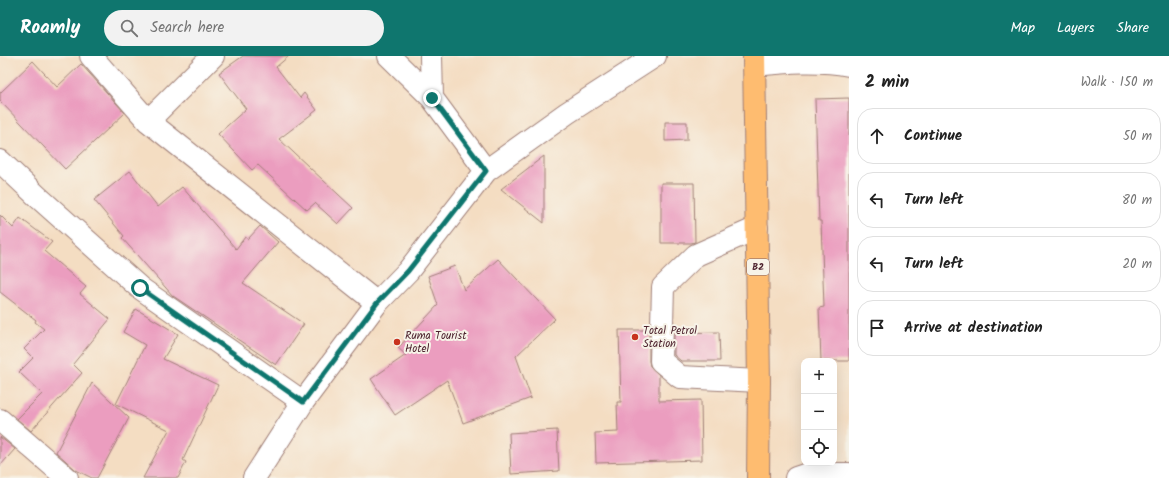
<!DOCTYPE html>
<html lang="en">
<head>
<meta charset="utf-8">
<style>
  body { margin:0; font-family:Kalam,sans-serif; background:#f2f2f2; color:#222 }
  .controls { position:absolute; right:12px; bottom:12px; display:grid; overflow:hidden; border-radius:8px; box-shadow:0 4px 16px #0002 }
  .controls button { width:36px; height:36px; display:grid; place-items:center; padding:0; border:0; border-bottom:1px solid #e0e0e0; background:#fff; color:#222; font:20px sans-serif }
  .stop { position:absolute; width:12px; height:12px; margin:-9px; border:3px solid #0f766e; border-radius:50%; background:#fff }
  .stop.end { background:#0f766e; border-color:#fff; box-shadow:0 1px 4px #0008 }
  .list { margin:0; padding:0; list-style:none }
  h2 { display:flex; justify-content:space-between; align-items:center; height:52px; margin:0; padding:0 16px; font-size:17px }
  h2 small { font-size:13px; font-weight:400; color:#767676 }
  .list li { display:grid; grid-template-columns:26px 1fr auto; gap:12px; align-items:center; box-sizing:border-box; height:56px; margin:0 8px 8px; padding:0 8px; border:1px solid #e0e0e0; border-radius:16px }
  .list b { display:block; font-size:15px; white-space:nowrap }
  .list em { font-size:13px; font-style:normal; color:#767676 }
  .icon { flex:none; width:22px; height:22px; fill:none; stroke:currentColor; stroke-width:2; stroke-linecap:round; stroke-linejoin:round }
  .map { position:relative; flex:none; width:849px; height:422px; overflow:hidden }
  header { display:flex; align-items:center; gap:24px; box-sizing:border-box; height:56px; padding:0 20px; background:#0f766e; color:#fff }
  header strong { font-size:19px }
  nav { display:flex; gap:22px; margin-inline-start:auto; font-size:14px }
  .search { width:280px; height:36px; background:#f2f2f2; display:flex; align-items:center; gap:10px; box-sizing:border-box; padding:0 14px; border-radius:22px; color:#767676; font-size:15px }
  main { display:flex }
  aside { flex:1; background:#fff }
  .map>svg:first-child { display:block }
  .building { fill:#eb9dbf }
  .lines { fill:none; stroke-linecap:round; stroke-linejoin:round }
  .minor-casing { stroke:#9f7e76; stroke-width:24 }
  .highway-casing { stroke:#9f7e76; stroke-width:24 }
  .minor { stroke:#fff; stroke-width:22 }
  .highway { stroke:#febc70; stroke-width:22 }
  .route { stroke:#0f766e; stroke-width:5 }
  .poi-dot { fill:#c8321e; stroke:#f7f3e8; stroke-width:1.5 }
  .labels { text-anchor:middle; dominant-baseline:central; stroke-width:4; stroke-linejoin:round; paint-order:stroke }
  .shield { fill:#f7f3e8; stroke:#7e5f64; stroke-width:1 }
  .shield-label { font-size:10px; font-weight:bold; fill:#4a1f2b }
  .poi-label { font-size:11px; fill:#4a1f2b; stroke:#f7f3e8; text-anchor:start }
</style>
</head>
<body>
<header>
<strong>Roamly</strong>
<div class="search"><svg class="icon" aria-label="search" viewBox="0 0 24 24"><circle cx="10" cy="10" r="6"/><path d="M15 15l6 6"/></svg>Search here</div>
<nav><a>Map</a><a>Layers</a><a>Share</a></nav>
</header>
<main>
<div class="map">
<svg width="849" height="422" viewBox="0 0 849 422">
  <rect width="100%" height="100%" fill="#f7f3e8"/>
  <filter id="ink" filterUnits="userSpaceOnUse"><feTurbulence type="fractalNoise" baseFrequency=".025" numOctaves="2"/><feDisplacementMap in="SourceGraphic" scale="8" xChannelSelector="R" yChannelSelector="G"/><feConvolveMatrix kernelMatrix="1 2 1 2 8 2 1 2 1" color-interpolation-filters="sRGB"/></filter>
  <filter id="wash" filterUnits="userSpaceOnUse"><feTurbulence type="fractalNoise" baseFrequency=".012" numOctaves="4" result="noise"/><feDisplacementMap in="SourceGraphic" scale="16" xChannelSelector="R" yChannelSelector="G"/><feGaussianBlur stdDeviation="0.9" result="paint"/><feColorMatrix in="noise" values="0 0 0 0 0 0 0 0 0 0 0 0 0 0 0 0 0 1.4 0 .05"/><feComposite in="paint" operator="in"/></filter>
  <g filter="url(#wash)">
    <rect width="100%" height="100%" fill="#f4ddc2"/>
    <g id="blocks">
      <path class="building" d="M 243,0 L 289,0 L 276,11 L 300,42 L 304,37 L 317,54 L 279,83 L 353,152 L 338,168 L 315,147 L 307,154 L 258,109 L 252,114 L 218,78 L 246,53 L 219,17 Z
        M 33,5 L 57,31 L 81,8 L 125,57 L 65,113 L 0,45 L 0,37 Z
        M 849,42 L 849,305 L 821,305 L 819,252 L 824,251 L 821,165 L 819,165 L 815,43 Z
        M 665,66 L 687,66 L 687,84 L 665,85 Z
        M 544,100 L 544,167 L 501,133 Z
        M 130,115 L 158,151 L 182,131 L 236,193 L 245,181 L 248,183 L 260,170 L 278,186 L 243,227 L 304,268 L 276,309 L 173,240 L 122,182 L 124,180 L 94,144 Z
        M 661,127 L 694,127 L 695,186 L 691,187 L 661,187 Z
        M 0,159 L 13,172 L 20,162 L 52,186 L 44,195 L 86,231 L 80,238 L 110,263 L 73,308 L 82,317 L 31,375 L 17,363 L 42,338 L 19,316 L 33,302 L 24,293 L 44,273 L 35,266 L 36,264 L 0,236 Z
        M 498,203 L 555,263 L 516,300 L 531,342 L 463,367 L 447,324 L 395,359 L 371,323 L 406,299 L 398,292 L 438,249 L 428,220 L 455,210 L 464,234 Z
        M 136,253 L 178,278 L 163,303 L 218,329 L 183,404 L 186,406 L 178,422 L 143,422 L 169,374 L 116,348 L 145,289 L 123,276 Z
        M 619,274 L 649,274 L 649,305 L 650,310 L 659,319 L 659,345 L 701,344 L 702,404 L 596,407 L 595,377 L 618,376 L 617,346 L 621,346 Z
        M 719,276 L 720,305 L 681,305 L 674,299 L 674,277 Z
        M 92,327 L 129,362 L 97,422 L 92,422 L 76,414 L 56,396 Z
        M 557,374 L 559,415 L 511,418 L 509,377 Z
        M 0,381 L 15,393 L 0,410 Z"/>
    </g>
  </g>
  <g filter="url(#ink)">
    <use href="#blocks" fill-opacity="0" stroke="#9f7e76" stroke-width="1"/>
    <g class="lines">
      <defs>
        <path id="minor" d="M 91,0 L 148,65 L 377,247
          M 389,0 L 432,42 L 486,115
          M 431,0 L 432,42
          M 755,9 C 786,6 818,3 849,9
          M 148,65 L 213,0
          M 0,105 L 38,141 L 140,232 L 303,346
          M 757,172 L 696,199 L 663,231 L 661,305 L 680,321 L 759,325
          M 0,364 L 67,422
          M 254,422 L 303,346 L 377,247 L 408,215 L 486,115 L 567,57 L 655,0
          M 796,422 L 808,418 L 849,418"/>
        <path id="highway" d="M 754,0 L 759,325 L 758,422"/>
      </defs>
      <use href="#minor" class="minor-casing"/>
      <use href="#highway" class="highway-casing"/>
      <use href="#minor" class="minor"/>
      <use href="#highway" class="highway"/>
    </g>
  </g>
  <g class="lines" filter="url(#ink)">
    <path class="route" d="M 140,232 L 303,346 L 377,247 L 408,215 L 486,115 L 432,42"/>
  </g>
  <g class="poi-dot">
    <circle cx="635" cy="281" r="4"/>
    <circle cx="397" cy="286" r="4"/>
  </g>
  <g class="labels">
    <rect class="shield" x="747" y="203" width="22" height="16" rx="3"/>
    <g class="shield-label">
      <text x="758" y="211">B2</text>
    </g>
    <g class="poi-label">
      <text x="643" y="275">Total Petrol<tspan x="643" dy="13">Station</tspan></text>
      <text x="405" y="280">Ruma Tourist<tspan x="405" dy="13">Hotel</tspan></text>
    </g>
  </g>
</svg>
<div class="controls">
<button>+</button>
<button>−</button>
<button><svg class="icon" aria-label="locate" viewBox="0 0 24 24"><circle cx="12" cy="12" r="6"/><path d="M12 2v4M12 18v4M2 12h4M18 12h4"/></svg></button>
</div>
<div class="stop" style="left:140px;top:232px"></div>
<div class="stop end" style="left:432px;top:42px"></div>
</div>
<aside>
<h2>2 min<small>Walk · 150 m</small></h2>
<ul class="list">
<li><svg class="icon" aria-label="ahead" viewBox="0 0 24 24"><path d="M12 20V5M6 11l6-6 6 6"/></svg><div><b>Continue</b></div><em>50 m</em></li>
<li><svg class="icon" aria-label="left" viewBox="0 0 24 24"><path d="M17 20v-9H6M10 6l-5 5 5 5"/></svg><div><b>Turn left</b></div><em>80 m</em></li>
<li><svg class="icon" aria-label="left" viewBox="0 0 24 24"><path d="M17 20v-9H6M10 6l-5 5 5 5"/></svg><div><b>Turn left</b></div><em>20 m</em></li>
<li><svg class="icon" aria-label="arrive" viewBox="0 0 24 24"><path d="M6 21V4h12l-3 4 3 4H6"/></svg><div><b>Arrive at destination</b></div></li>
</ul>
</aside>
</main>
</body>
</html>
